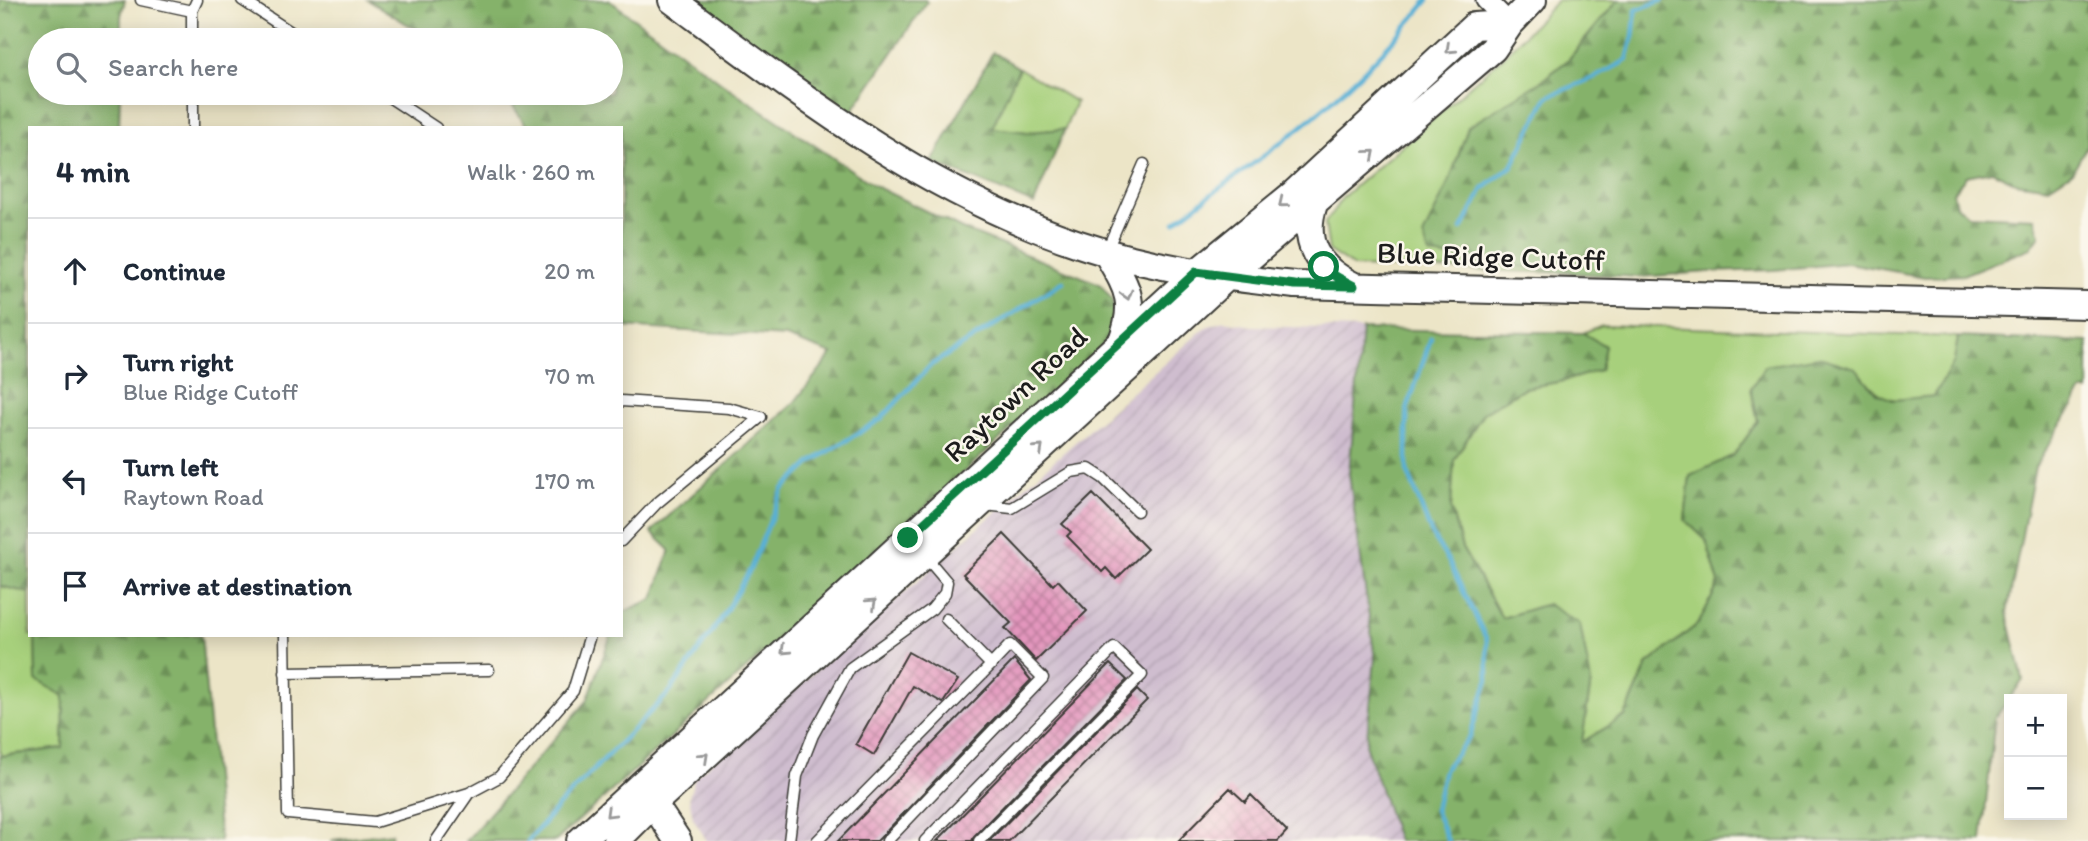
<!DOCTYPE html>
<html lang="en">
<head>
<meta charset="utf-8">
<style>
  body { margin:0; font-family:Itim,sans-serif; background:#f2f2f3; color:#1f2937 }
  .controls { position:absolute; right:21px; bottom:21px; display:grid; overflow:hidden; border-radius:0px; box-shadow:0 4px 18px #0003 }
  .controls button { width:63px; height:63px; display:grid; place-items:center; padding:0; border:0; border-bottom:2px solid #e0e1e3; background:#fff; color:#1f2937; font:35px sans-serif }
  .stop { position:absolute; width:21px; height:21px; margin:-16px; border:5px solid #0b8043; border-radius:50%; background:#fff }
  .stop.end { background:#0b8043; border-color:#fff; box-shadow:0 2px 7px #0008 }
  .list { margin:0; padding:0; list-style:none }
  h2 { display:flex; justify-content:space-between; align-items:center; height:91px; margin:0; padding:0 28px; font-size:30px }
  h2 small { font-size:23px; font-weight:400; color:#747a83 }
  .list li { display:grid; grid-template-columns:46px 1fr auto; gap:21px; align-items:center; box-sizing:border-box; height:105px; padding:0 28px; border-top:2px solid #e0e1e3 }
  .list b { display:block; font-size:26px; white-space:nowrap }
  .list p { margin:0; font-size:23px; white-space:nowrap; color:#747a83 }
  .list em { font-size:23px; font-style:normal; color:#747a83 }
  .icon { flex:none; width:38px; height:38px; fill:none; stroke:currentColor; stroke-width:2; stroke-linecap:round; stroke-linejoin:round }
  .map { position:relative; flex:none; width:2088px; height:841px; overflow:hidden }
  .search { position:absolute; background:#fff; box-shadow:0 4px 18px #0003; left:28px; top:28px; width:595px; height:77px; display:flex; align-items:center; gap:18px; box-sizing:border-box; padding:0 24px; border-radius:38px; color:#747a83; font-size:26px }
  .panel { position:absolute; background:#fff; box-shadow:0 4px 18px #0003; left:28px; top:126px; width:595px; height:511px; border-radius:0px }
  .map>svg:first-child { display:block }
  .industrial { fill:url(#industrial-furrows) }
  .grass { fill:#a7d07b; stroke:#62764c; stroke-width:2 }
  .forest { fill:url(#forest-firs); stroke:#506744; stroke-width:2 }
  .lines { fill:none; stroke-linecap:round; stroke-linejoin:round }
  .stream { stroke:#58b0d5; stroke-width:4.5 }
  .building { fill:url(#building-cross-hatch) }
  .lane-casing { stroke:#3b3a36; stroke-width:13 }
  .street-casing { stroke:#3b3a36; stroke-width:23 }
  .secondary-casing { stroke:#3b3a36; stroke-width:30 }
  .lane { stroke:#fff; stroke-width:10 }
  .street { stroke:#fff; stroke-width:19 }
  .secondary { stroke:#fff; stroke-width:26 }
  .oneway { stroke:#999 }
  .route { stroke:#0b8043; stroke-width:9 }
  .labels { text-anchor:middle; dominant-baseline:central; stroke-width:5; stroke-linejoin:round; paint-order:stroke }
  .street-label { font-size:30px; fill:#1c1c1c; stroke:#fbf7ec }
</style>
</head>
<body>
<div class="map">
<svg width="2088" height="841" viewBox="0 0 2088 841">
  <defs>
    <pattern id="industrial-furrows" width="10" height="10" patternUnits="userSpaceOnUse" patternTransform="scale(1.75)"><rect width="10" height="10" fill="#cfbdcf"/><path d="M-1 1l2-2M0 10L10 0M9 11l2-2" fill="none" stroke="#b1a2b1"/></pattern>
    <pattern id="forest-firs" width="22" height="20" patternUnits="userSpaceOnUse" patternTransform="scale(1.75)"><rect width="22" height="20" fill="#85b26b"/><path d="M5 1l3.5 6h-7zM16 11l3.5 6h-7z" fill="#6c9057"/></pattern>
    <pattern id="building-cross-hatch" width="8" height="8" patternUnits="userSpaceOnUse" patternTransform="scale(1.75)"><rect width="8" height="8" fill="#e396bd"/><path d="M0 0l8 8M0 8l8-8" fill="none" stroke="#b77a99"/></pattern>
  </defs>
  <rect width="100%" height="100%" fill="#fbf7ec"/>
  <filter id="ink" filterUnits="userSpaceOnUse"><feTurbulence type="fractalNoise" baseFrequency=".0143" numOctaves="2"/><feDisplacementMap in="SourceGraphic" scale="14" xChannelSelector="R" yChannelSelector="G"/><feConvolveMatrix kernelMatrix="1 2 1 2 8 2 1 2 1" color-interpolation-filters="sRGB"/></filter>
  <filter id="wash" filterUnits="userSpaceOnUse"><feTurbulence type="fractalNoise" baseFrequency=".00686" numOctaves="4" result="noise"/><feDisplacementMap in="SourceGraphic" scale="28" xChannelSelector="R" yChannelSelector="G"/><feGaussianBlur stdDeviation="1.57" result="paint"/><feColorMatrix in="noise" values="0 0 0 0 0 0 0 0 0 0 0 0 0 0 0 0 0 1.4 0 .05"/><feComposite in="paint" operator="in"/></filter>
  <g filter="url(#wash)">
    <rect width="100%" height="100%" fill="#ece5c7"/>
    <path class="industrial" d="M 1224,321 L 1252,326 L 1362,329 L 1349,474 L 1375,659 L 1366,747 L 1398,841 L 707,841 L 693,818 L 689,797 L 695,777 L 1206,327 Z"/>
    <path class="grass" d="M 1558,0 L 1618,0 L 1568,60 L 1540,82 L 1469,127 L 1449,182 L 1511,264 L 1568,273 L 1354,267 L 1329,251 L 1325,223 L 1343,197 L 1502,58 Z
      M 1019,68 L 1076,102 L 1065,129 L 1028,132 L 991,128 Z
      M 1602,325 L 1958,337 L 1954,362 L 1934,397 C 1887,401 1886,406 1856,368 L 1751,388 L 1758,421 L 1734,455 L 1690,477 L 1685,520 L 1706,540 L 1719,583 L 1699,623 L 1648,664 L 1625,716 L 1581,743 L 1591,682 L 1547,604 L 1502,618 L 1462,548 L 1451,509 L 1454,460 L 1483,413 L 1524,388 L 1564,381 L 1600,370 L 1605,346 L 1583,333 Z
      M 0,586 L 30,593 L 30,635 L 35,635 L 36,680 L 64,696 L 63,748 L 0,756 Z"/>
    <path class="forest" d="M 0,0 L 125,0 L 121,16 L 121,40 L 40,40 L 40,93 L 120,93 L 119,128 L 30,128 L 30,593 L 0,586 Z
      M 368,0 L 609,0 L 726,86 L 875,186 L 962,229 L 1100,284 L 1112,300 L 1115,325 L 1103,346 L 556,841 L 466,841 L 587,701 L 611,635 L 621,635 L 621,613 L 653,599 L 670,550 L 651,532 L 793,404 L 832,354 L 786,337 L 621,327 L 621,128 L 528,128 L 504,93 L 611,93 L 611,40 L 433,40 Z
      M 697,0 L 925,0 L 927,2 L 850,114 Z
      M 1618,0 L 2088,0 L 2087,146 L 2072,172 L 2049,187 L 2015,182 L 1992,171 L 1966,176 L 1953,192 L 1956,206 L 1969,215 L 2034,218 L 2040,235 L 2031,248 L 1963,275 L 1925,277 L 1848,263 L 1774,270 L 1708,272 L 1639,277 L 1568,273 L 1430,255 L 1423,236 L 1449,182 L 1468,127 L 1540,82 L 1568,60 Z
      M 993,52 L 1019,68 L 992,128 L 1028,132 L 1065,129 L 1034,204 L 932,162 Z
      M 1362,329 L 1583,333 L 1605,346 L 1600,370 L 1564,381 L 1524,388 L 1483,413 L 1454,460 L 1451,509 L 1462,548 L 1502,618 L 1547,604 L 1580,624 L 1591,682 L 1582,742 L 1625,716 L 1648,664 L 1699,623 L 1719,583 L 1706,540 L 1685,520 L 1690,476 L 1734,455 L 1758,421 L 1751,388 L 1765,366 L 1819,357 L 1856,368 L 1876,393 L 1893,400 L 1934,396 L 1954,362 L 1958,337 L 2088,342 L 2088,391 L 2082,391 L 2035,467 L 2007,613 L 2023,680 L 1995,718 L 1982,841 L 1398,841 L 1366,747 L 1375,659 L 1349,474 Z
      M 35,635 L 201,635 L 220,841 L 0,841 L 0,756 L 63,748 L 64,696 L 36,680 Z
      M 391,833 L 392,841 L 332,841 L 333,840 Z"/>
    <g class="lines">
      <path class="stream" d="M 1175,222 C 1211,193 1250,167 1286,139 C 1337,99 1387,51 1428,0
        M 1462,229 L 1483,189 L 1512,166 L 1547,97 L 1598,76 L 1627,60 L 1633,37 L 1636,10 L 1663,0
        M 1431,338 L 1407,410 L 1407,470 L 1432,535 L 1449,562 L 1487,640 L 1488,680 L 1470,736 L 1444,770 L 1435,810 L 1448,841
        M 528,841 L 560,804 L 669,693 L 721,619 L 750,570 L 783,489 L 813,461 L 881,419 L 931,365 L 1063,282"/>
    </g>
    <g id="blocks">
      <path class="building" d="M 1093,494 L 1147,549 L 1116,579 L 1106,568 L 1102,572 L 1067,536 L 1071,532 L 1062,524 Z
        M 1004,534 L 1053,585 L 1058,580 L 1087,611 L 1036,661 L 1005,628 L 1011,623 L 963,574 Z
        M 908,652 L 958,680 L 943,703 L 913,686 L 874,755 L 856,744 Z
        M 1014,660 L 1031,680 L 880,838 L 877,841 L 838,841 Z
        M 1110,664 L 1127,680 L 974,836 L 972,841 L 937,841 Z
        M 1137,690 L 1147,700 L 1009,841 L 989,841 Z
        M 1230,788 L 1245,802 L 1251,795 L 1287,831 L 1278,841 L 1178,841 Z"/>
    </g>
  </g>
  <g filter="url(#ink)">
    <use href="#blocks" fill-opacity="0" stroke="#3b3a36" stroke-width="2"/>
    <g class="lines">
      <defs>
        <path id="lane" d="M 141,0 L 192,11
          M 242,0 L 303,40
          M 192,40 L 192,11 L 197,0
          M 193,93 L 193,128
          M 383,93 L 436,128
          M 1106,252 L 1144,164
          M 621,401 L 729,408 L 761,417
          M 986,500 L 994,506 L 1012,508 L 1071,472 L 1089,469 L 1103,478 L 1137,511
          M 621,541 L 656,504 L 761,417
          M 285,635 L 288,814 L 375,822 L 469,793
          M 285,673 L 489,670
          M 436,841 L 469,793 L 499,777 L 573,691 L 590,635
          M 789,841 L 797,776 L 813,735 L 850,668 L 932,609 L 945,593 L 947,582 L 925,556
          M 817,841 L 991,665 L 946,619
          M 887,841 L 1043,678 L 1010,645 L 991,665
          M 925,841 L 1114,648 L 1142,675 L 979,841"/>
        <path id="street" d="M 1486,0 L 1510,24"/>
        <path id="secondary" d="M 672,0 C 800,95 923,191 1076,243 C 1146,267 1221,277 1295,285 L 2088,305
          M 1314,204 C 1301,243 1318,268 1352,285
          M 1106,252 C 1127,288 1137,300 1122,341
          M 645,791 L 678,841
          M 580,841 L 1196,273 L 1293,194 L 1474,26 L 1510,24
          M 616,841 L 654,803 L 1226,278 L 1493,49 L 1510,24 L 1533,0"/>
      </defs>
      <use href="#lane" class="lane-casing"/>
      <use href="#street" class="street-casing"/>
      <use href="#secondary" class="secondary-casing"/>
      <use href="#lane" class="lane"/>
      <use href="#street" class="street"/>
      <use href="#secondary" class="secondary"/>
    </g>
    <defs><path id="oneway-chevron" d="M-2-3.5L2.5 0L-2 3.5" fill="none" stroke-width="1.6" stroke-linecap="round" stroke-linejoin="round" transform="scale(1.75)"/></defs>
    <g class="oneway">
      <use href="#oneway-chevron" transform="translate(1450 49) rotate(137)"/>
      <use href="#oneway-chevron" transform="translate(1371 154) rotate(-41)"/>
      <use href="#oneway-chevron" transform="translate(1283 203) rotate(141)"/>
      <use href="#oneway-chevron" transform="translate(1127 295) rotate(74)"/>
      <use href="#oneway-chevron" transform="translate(1039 449) rotate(-43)"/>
      <use href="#oneway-chevron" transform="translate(872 603) rotate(-43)"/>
      <use href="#oneway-chevron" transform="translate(785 650) rotate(137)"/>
      <use href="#oneway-chevron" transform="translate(704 757) rotate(-43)"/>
      <use href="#oneway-chevron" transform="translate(610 813) rotate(136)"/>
    </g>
  </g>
  <g class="lines" filter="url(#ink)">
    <path class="route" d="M 908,538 L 1196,272 L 1295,285 L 1354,286 L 1337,277 L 1324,267"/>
  </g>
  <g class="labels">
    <g class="street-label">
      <text transform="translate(1491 256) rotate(2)">Blue Ridge Cutoff</text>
      <text transform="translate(1015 394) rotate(-43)">Raytown Road</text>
    </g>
  </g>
</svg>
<div class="controls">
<button>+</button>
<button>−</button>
</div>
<div class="stop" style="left:1324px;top:267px"></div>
<div class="stop end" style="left:908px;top:538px"></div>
<div class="search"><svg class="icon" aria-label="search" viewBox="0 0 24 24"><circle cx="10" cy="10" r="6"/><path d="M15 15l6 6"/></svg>Search here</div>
<section class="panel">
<h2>4 min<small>Walk · 260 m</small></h2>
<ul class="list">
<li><svg class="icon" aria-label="ahead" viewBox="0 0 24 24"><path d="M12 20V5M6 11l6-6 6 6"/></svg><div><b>Continue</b></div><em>20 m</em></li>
<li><svg class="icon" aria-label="right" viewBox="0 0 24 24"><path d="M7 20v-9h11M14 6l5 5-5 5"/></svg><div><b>Turn right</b><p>Blue Ridge Cutoff</p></div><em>70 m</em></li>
<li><svg class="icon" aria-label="left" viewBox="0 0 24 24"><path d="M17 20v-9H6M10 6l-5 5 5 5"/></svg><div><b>Turn left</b><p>Raytown Road</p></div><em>170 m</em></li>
<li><svg class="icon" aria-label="arrive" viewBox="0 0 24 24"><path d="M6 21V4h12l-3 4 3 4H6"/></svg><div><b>Arrive at destination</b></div></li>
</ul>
</section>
</div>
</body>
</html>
